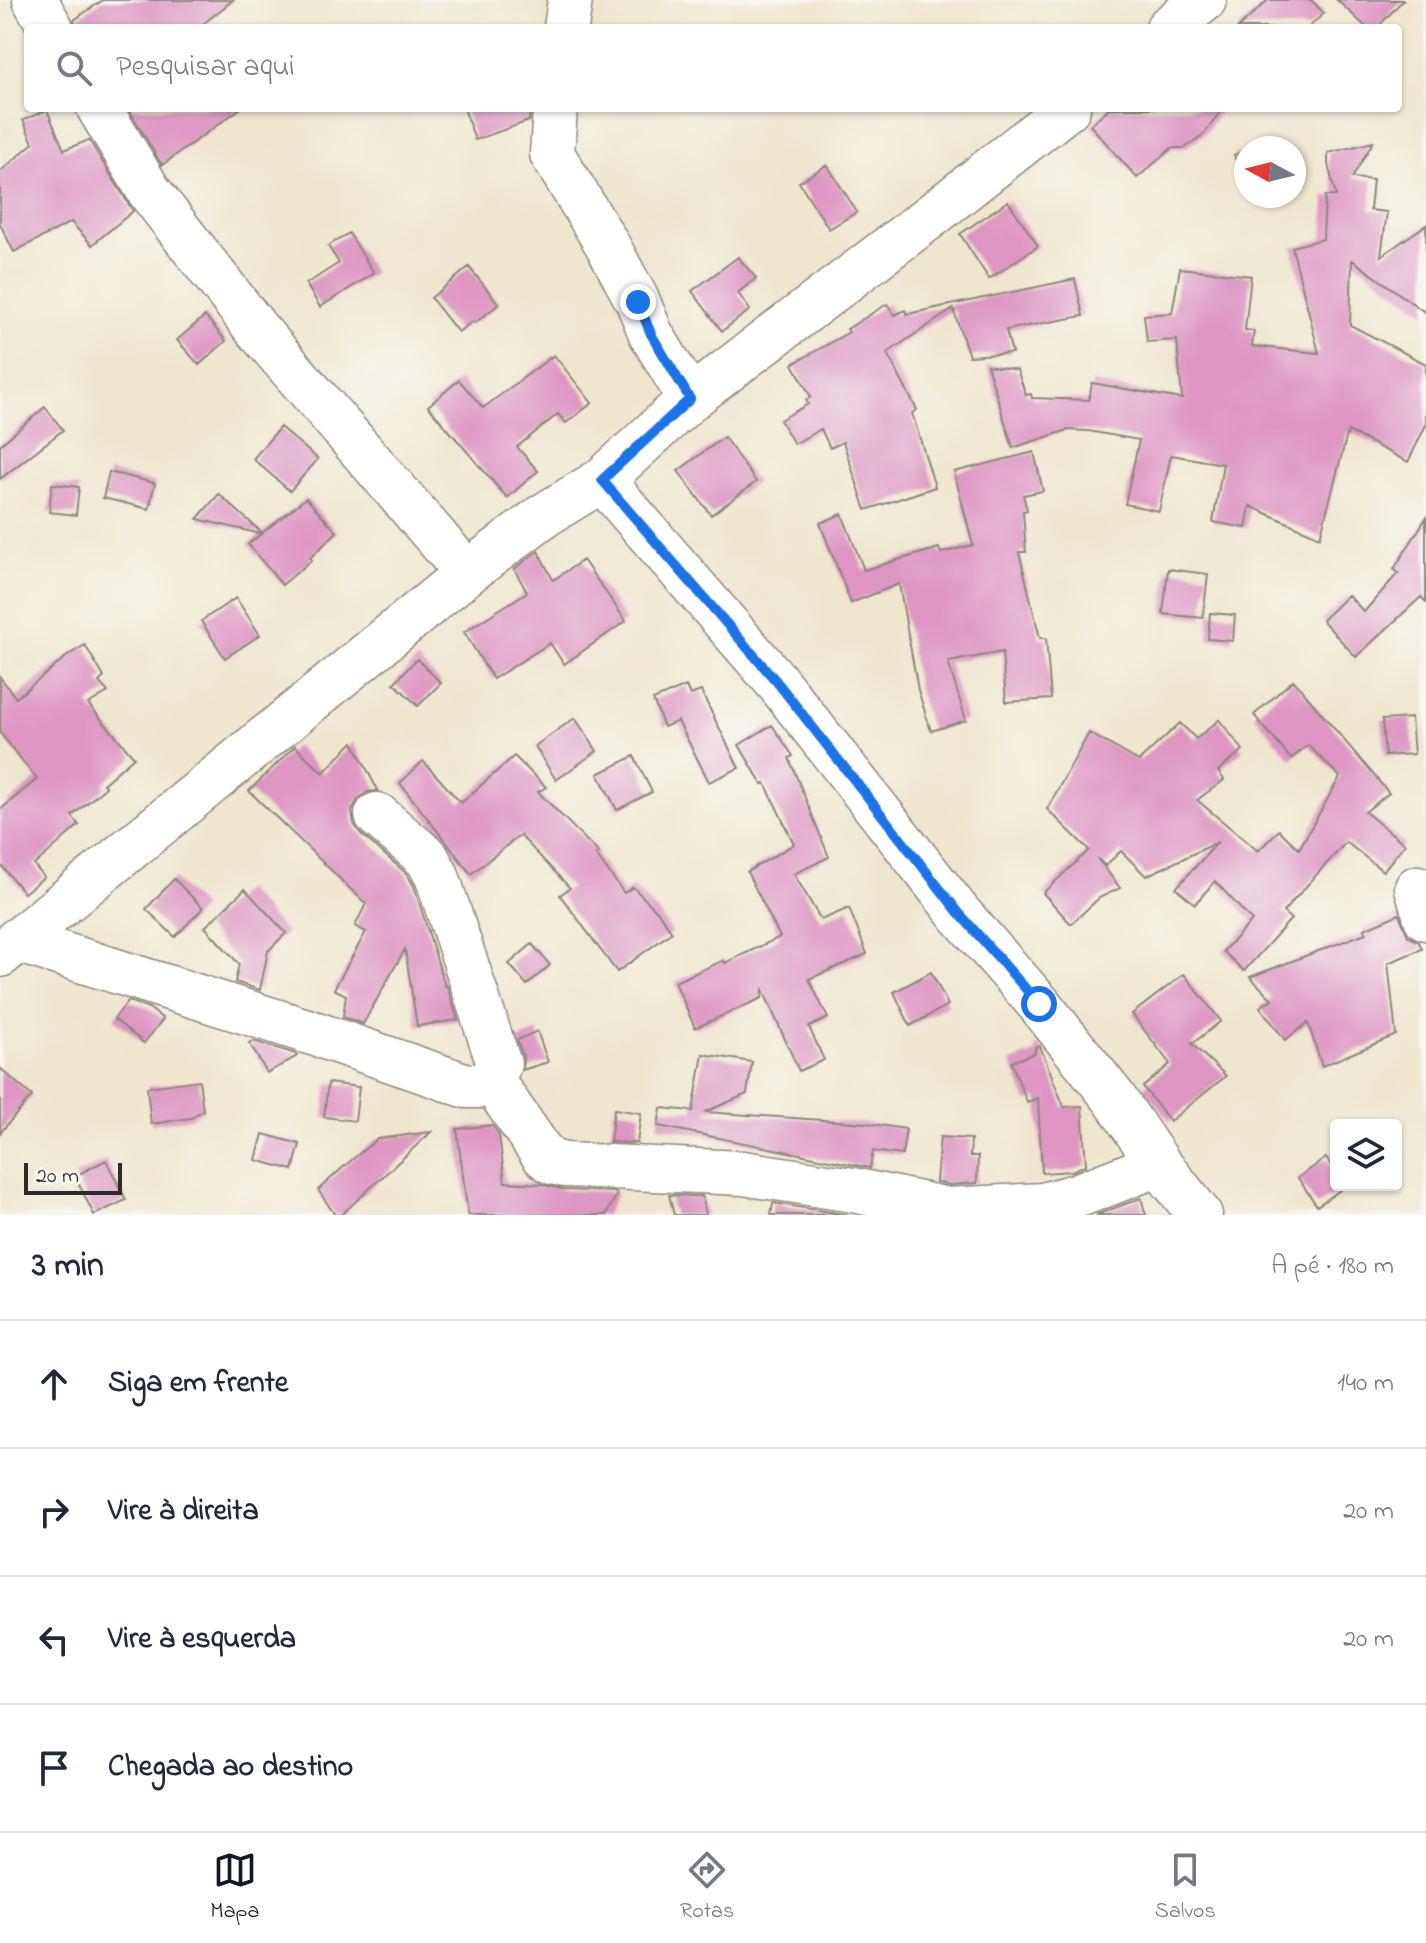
<!DOCTYPE html>
<html lang="pt">
<head>
<meta charset="utf-8">
<style>
  body { margin:0; font-family:"Indie Flower",sans-serif; background:#f6f6f7; color:#1f2937 }
  .controls { position:absolute; right:24px; bottom:24px; display:grid; overflow:hidden; border-radius:8px; box-shadow:0 2px 6px #0004 }
  .controls button { width:72px; height:72px; display:grid; place-items:center; padding:0; border:0; border-bottom:2px solid #e0e1e3; background:#fff; color:#1f2937; font:40px sans-serif }
  .compass { position:absolute; left:1234px; top:136px; width:72px; height:72px; border-radius:50%; background:#fff; box-shadow:0 2px 6px #0004; rotate:277deg }
  .scale { position:absolute; left:24px; bottom:20px; width:98px; box-sizing:border-box; padding-left:8px; border:4px solid #2b2b2b; border-top:0; font-size:22px; line-height:28px; white-space:nowrap; color:#2b2b2b; -webkit-text-stroke:6px #f6f6f2; paint-order:stroke }
  .stop { position:absolute; width:24px; height:24px; margin:-18px; border:6px solid #1a73e8; border-radius:50%; background:#fff }
  .stop.end { background:#1a73e8; border-color:#fff; box-shadow:0 2px 8px #0008 }
  .list { margin:0; padding:0; list-style:none }
  h2 { display:flex; justify-content:space-between; align-items:center; height:104px; margin:0; padding:0 32px; font-size:34px }
  h2 small { font-size:26px; font-weight:400; color:#747a83 }
  .list li { display:grid; grid-template-columns:52px 1fr auto; gap:24px; align-items:center; box-sizing:border-box; height:128px; padding:0 32px; border-top:2px solid #e0e1e3 }
  .list b { display:block; font-size:30px; white-space:nowrap }
  .list em { font-size:26px; font-style:normal; color:#747a83 }
  .icon { flex:none; width:44px; height:44px; fill:none; stroke:currentColor; stroke-width:2; stroke-linecap:round; stroke-linejoin:round }
  .map { position:relative; flex:none; width:1426px; height:1215px; overflow:hidden }
  .search { position:absolute; background:#fff; box-shadow:0 2px 6px #0004; left:24px; right:24px; top:24px; height:88px; display:flex; align-items:center; gap:20px; box-sizing:border-box; padding:0 28px; border-radius:8px; color:#747a83; font-size:30px }
  .sheet { height:616px; background:#fff }
  nav { display:flex; justify-content:space-around; align-items:center; box-sizing:border-box; height:112px; border-top:2px solid #e0e1e3; background:#fff; font-size:22px; color:#747a83 }
  nav a { display:grid; justify-items:center; gap:4px }
  nav .on { color:#111827 }
  .map>svg:first-child { display:block }
  .building { fill:#dd95c1 }
  .lines { fill:none; stroke-linecap:round; stroke-linejoin:round }
  .minor-casing { stroke:#8d887c; stroke-width:47 }
  .minor { stroke:#fff; stroke-width:44 }
  .route { stroke:#1a73e8; stroke-width:10 }
</style>
</head>
<body>
<div class="map">
<svg width="1426" height="1215" viewBox="0 0 1426 1215">
  <rect width="100%" height="100%" fill="#f6f6f2"/>
  <filter id="ink" filterUnits="userSpaceOnUse"><feTurbulence type="fractalNoise" baseFrequency=".0125" numOctaves="2"/><feDisplacementMap in="SourceGraphic" scale="16" xChannelSelector="R" yChannelSelector="G"/><feConvolveMatrix kernelMatrix="1 2 1 2 8 2 1 2 1" color-interpolation-filters="sRGB"/></filter>
  <filter id="wash" filterUnits="userSpaceOnUse"><feTurbulence type="fractalNoise" baseFrequency=".006" numOctaves="4" result="noise"/><feDisplacementMap in="SourceGraphic" scale="32" xChannelSelector="R" yChannelSelector="G"/><feGaussianBlur stdDeviation="1.8" result="paint"/><feColorMatrix in="noise" values="0 0 0 0 0 0 0 0 0 0 0 0 0 0 0 0 0 1.4 0 .05"/><feComposite in="paint" operator="in"/></filter>
  <g filter="url(#wash)">
    <rect width="100%" height="100%" fill="#efe6ce"/>
    <g id="blocks">
      <path class="building" d="M 103,0 L 233,0 L 198,28 L 76,28 L 74,20 Z
        M 1268,0 L 1311,0 L 1324,13 L 1308,28 L 1238,28 Z
        M 1337,0 L 1403,0 L 1377,28 L 1367,28 Z
        M 128,108 L 241,108 L 162,165 Z
        M 464,108 L 530,108 L 529,121 L 475,140 Z
        M 1109,108 L 1223,108 L 1205,133 L 1185,148 L 1172,148 L 1137,178 L 1090,125 Z
        M 47,110 L 64,150 L 89,140 L 133,211 L 92,245 L 71,222 L 14,252 L 0,224 L 0,172 L 33,143 L 23,120 Z
        M 1373,142 L 1352,178 L 1373,180 L 1370,210 L 1387,212 L 1381,256 L 1426,225 L 1426,313 L 1352,260 L 1350,325 L 1426,364 L 1426,425 L 1408,462 L 1348,431 L 1320,537 L 1250,506 L 1246,528 L 1213,522 L 1223,464 L 1171,455 L 1159,511 L 1125,504 L 1139,440 L 1088,431 L 1068,430 L 1013,448 L 987,365 L 1017,370 L 1026,395 L 1031,394 L 1032,398 L 1089,400 L 1092,383 L 1182,399 L 1177,340 L 1147,342 L 1144,315 L 1172,313 L 1180,268 L 1251,276 L 1245,330 L 1254,331 L 1252,346 L 1319,353 L 1292,247 L 1323,239 L 1325,196 L 1336,196 L 1328,164 L 1328,153 Z
        M 1246,151 L 1246,191 L 1234,155 Z
        M 827,165 L 857,212 L 829,229 L 799,182 Z
        M 1008,201 L 1038,246 L 989,279 L 960,234 Z
        M 349,233 L 374,273 L 320,307 L 306,284 L 339,263 L 328,246 Z
        M 738,257 L 756,278 L 738,293 L 750,310 L 722,331 L 692,291 Z
        M 469,267 L 499,304 L 475,323 L 473,321 L 458,332 L 431,298 Z
        M 1075,279 L 1083,316 L 1006,330 L 1012,353 L 969,356 L 953,309 L 887,353 L 917,410 L 912,413 L 935,487 L 866,510 L 843,442 L 830,448 L 821,429 L 794,444 L 780,420 L 808,404 L 806,400 L 811,397 L 793,364 L 849,332 L 847,329 L 887,304 L 895,315 L 905,310 L 907,314 Z
        M 205,316 L 226,341 L 199,365 L 177,340 Z
        M 554,355 L 592,403 L 566,423 L 558,414 L 517,447 L 538,471 L 507,498 L 428,406 L 459,380 L 483,408 Z
        M 45,407 L 63,430 L 0,479 L 0,445 Z
        M 280,427 L 318,459 L 290,491 L 253,459 Z
        M 724,437 L 756,482 L 711,515 L 678,471 Z
        M 1034,452 L 1043,491 L 1023,495 L 1027,510 L 1023,511 L 1026,552 L 1019,552 L 1040,638 L 1046,638 L 1051,699 L 1006,702 L 1002,652 L 948,662 L 966,720 L 931,731 L 918,690 L 899,584 L 851,603 L 820,523 L 842,514 L 864,570 L 939,548 L 941,553 L 973,545 L 954,472 Z
        M 109,472 L 155,483 L 149,509 L 103,498 Z
        M 52,484 L 79,487 L 76,515 L 49,512 Z
        M 219,494 L 262,533 L 306,498 L 337,532 L 310,558 L 312,560 L 282,585 L 248,544 L 261,534 L 197,519 Z
        M 1426,518 L 1426,602 L 1421,597 L 1356,657 L 1322,620 L 1348,595 L 1364,612 L 1398,573 L 1394,569 Z
        M 538,551 L 553,580 L 583,560 L 626,621 L 564,664 L 550,643 L 493,679 L 464,632 L 527,592 L 514,569 Z
        M 1168,569 L 1208,574 L 1203,618 L 1163,614 Z
        M 236,598 L 260,635 L 225,658 L 201,621 Z
        M 1210,613 L 1235,615 L 1233,641 L 1208,639 Z
        M 85,645 L 104,677 L 99,682 L 108,692 L 88,704 L 134,757 L 103,784 L 106,787 L 72,816 L 79,825 L 34,865 L 44,877 L 24,893 L 0,864 L 0,810 L 37,779 L 0,733 L 0,677 L 16,698 L 70,654 Z
        M 417,659 L 441,683 L 418,706 L 394,683 Z
        M 1293,680 L 1389,793 L 1365,812 L 1405,844 L 1383,871 L 1346,842 L 1283,912 L 1291,919 L 1244,971 L 1223,951 L 1252,921 L 1215,881 L 1195,904 L 1176,888 L 1218,842 L 1146,876 L 1121,851 L 1105,866 L 1097,858 L 1120,888 L 1099,898 L 1071,924 L 1043,893 L 1089,850 L 1047,809 L 1089,733 L 1139,761 L 1180,723 L 1196,739 L 1219,720 L 1243,750 L 1218,771 L 1224,780 L 1197,800 L 1258,851 L 1279,830 L 1299,849 L 1340,777 L 1308,745 L 1291,759 L 1254,715 Z
        M 686,686 L 690,695 L 701,691 L 739,768 L 709,782 L 678,721 L 664,727 L 653,700 Z
        M 575,718 L 597,751 L 556,780 L 535,746 Z
        M 1411,718 L 1414,754 L 1385,756 L 1382,720 Z
        M 772,725 L 793,756 L 789,758 L 829,857 L 794,874 L 821,920 L 849,908 L 867,954 L 809,979 L 828,1018 L 809,1027 L 824,1060 L 799,1071 L 763,990 L 762,998 L 695,1028 L 675,982 L 724,960 L 725,963 L 780,937 L 747,872 L 794,844 L 765,783 L 762,784 L 739,745 Z
        M 353,742 L 378,791 L 368,792 L 358,799 L 352,811 L 354,824 L 361,834 L 407,874 L 414,886 L 445,986 L 447,986 L 458,1020 L 417,1026 L 405,949 L 363,1024 L 343,1017 L 346,995 L 334,989 L 366,932 L 355,926 L 366,904 L 249,791 L 295,746 L 323,773 Z
        M 514,756 L 546,787 L 538,792 L 599,853 L 596,855 L 624,893 L 633,887 L 659,913 L 672,932 L 617,972 L 560,895 L 570,888 L 520,835 L 471,874 L 400,783 L 423,761 L 461,803 Z
        M 634,756 L 652,792 L 617,810 L 598,774 Z
        M 174,879 L 203,908 L 175,937 L 146,909 Z
        M 245,889 L 286,933 L 268,951 L 260,990 L 235,982 L 239,964 L 205,927 Z
        M 1399,914 L 1408,936 L 1419,942 L 1422,949 L 1388,963 L 1396,1035 L 1322,1066 L 1308,1023 L 1285,1040 L 1260,1007 L 1272,999 L 1250,977 L 1366,933 L 1364,929 Z
        M 532,944 L 550,965 L 527,985 L 509,964 Z
        M 931,972 L 948,1005 L 910,1026 L 894,992 Z
        M 1184,974 L 1221,1021 L 1192,1044 L 1226,1076 L 1170,1121 L 1143,1087 L 1170,1064 L 1132,1014 Z
        M 128,1001 L 149,1008 L 163,1019 L 144,1043 L 114,1019 Z
        M 537,1031 L 548,1062 L 522,1070 L 523,1056 L 517,1040 Z
        M 254,1041 L 296,1054 L 297,1056 L 267,1073 L 249,1043 Z
        M 1040,1046 L 1064,1107 L 1082,1106 L 1086,1165 L 1072,1171 L 1042,1173 L 1038,1098 L 1027,1102 L 1011,1062 L 1035,1053 L 1035,1047 Z
        M 703,1054 L 752,1062 L 747,1094 L 705,1112 L 866,1123 L 906,1129 L 902,1155 L 873,1151 L 870,1168 L 658,1126 L 661,1108 L 693,1111 Z
        M 0,1068 L 32,1096 L 0,1133 Z
        M 199,1080 L 203,1110 L 191,1118 L 151,1124 L 147,1087 Z
        M 328,1083 L 359,1087 L 355,1121 L 324,1117 Z
        M 614,1109 L 641,1113 L 637,1143 L 610,1142 Z
        M 492,1125 L 499,1135 L 505,1182 L 542,1184 L 564,1190 L 614,1192 L 617,1194 L 606,1215 L 468,1215 L 457,1129 Z
        M 431,1132 L 341,1215 L 335,1215 L 318,1190 L 348,1163 L 377,1139 Z
        M 263,1134 L 300,1144 L 293,1170 L 256,1160 Z
        M 940,1137 L 971,1139 L 970,1156 L 978,1156 L 977,1183 L 950,1185 L 936,1182 Z
        M 1326,1158 L 1336,1172 L 1336,1185 L 1346,1186 L 1317,1206 L 1298,1178 Z
        M 106,1160 L 126,1200 L 94,1215 L 75,1176 Z
        M 669,1195 L 702,1196 L 706,1215 L 674,1215 Z
        M 1141,1198 L 1146,1215 L 1096,1215 Z
        M 773,1203 L 848,1215 L 771,1215 Z"/>
    </g>
  </g>
  <g filter="url(#ink)">
    <use href="#blocks" fill-opacity="0" stroke="#8d887c" stroke-width="2"/>
    <g class="lines">
      <defs>
        <path id="minor" d="M 35,0 L 51,28
          M 566,28 L 570,0
          M 1168,28 L 1204,0
          M 99,108 L 149,191 L 254,326 L 467,573
          M 555,108 L 552,154 L 608,246 L 638,302 L 651,334 L 690,399
          M 602,480 L 777,682 L 959,913 L 1039,1004 L 1114,1098 L 1159,1164 L 1200,1215
          M 1417,888 L 1426,918
          M 17,940 L 316,1034 L 467,1086 L 479,1086 L 492,1081 L 499,1064 L 437,876 L 427,858 L 377,815
          M 0,955 L 467,573 L 543,516 L 602,480 L 690,399 L 931,216 L 1068,108
          M 492,1081 L 544,1156 L 552,1162 L 565,1165 L 743,1173 L 853,1190 L 948,1210 L 1043,1205 L 1076,1196 L 1159,1164"/>
      </defs>
      <use href="#minor" class="minor-casing"/>
      <use href="#minor" class="minor"/>
    </g>
  </g>
  <g class="lines" filter="url(#ink)">
    <path class="route" d="M 638,302 L 651,334 L 690,399 L 602,480 L 777,682 L 959,913 L 1039,1004"/>
  </g>
</svg>
<div class="controls">
<button><svg class="icon" aria-label="layers" viewBox="0 0 24 24"><path d="M12 4l9 5-9 5-9-5zM3 14l9 5 9-5"/></svg></button>
</div>
<svg class="compass" viewBox="-18 -18 36 36"><path d="M0-13l5 13h-10z" fill="#e53935"/><path d="M0 13l5-13h-10z" fill="#747a83"/></svg>
<div class="scale">20 m</div>
<div class="stop" style="left:1039px;top:1004px"></div>
<div class="stop end" style="left:638px;top:302px"></div>
<div class="search"><svg class="icon" aria-label="search" viewBox="0 0 24 24"><circle cx="10" cy="10" r="6"/><path d="M15 15l6 6"/></svg>Pesquisar aqui</div>
</div>
<section class="sheet">
<h2>3 min<small>A pé · 180 m</small></h2>
<ul class="list">
<li><svg class="icon" aria-label="ahead" viewBox="0 0 24 24"><path d="M12 20V5M6 11l6-6 6 6"/></svg><div><b>Siga em frente</b></div><em>140 m</em></li>
<li><svg class="icon" aria-label="right" viewBox="0 0 24 24"><path d="M7 20v-9h11M14 6l5 5-5 5"/></svg><div><b>Vire à direita</b></div><em>20 m</em></li>
<li><svg class="icon" aria-label="left" viewBox="0 0 24 24"><path d="M17 20v-9H6M10 6l-5 5 5 5"/></svg><div><b>Vire à esquerda</b></div><em>20 m</em></li>
<li><svg class="icon" aria-label="arrive" viewBox="0 0 24 24"><path d="M6 21V4h12l-3 4 3 4H6"/></svg><div><b>Chegada ao destino</b></div></li>
</ul>
</section>
<nav>
<a class="on"><svg class="icon" aria-label="map" viewBox="0 0 24 24"><path d="M3 6l6-2 6 2 6-2v14l-6 2-6-2-6 2zM9 4v14M15 6v14"/></svg>Mapa</a>
<a><svg class="icon" aria-label="directions" viewBox="0 0 24 24"><path d="M12 3l9 9-9 9-9-9zM9 14v-3h6M13 9l2 2-2 2"/></svg>Rotas</a>
<a><svg class="icon" aria-label="saved" viewBox="0 0 24 24"><path d="M7 4h10v16l-5-4-5 4z"/></svg>Salvos</a>
</nav>
</body>
</html>
